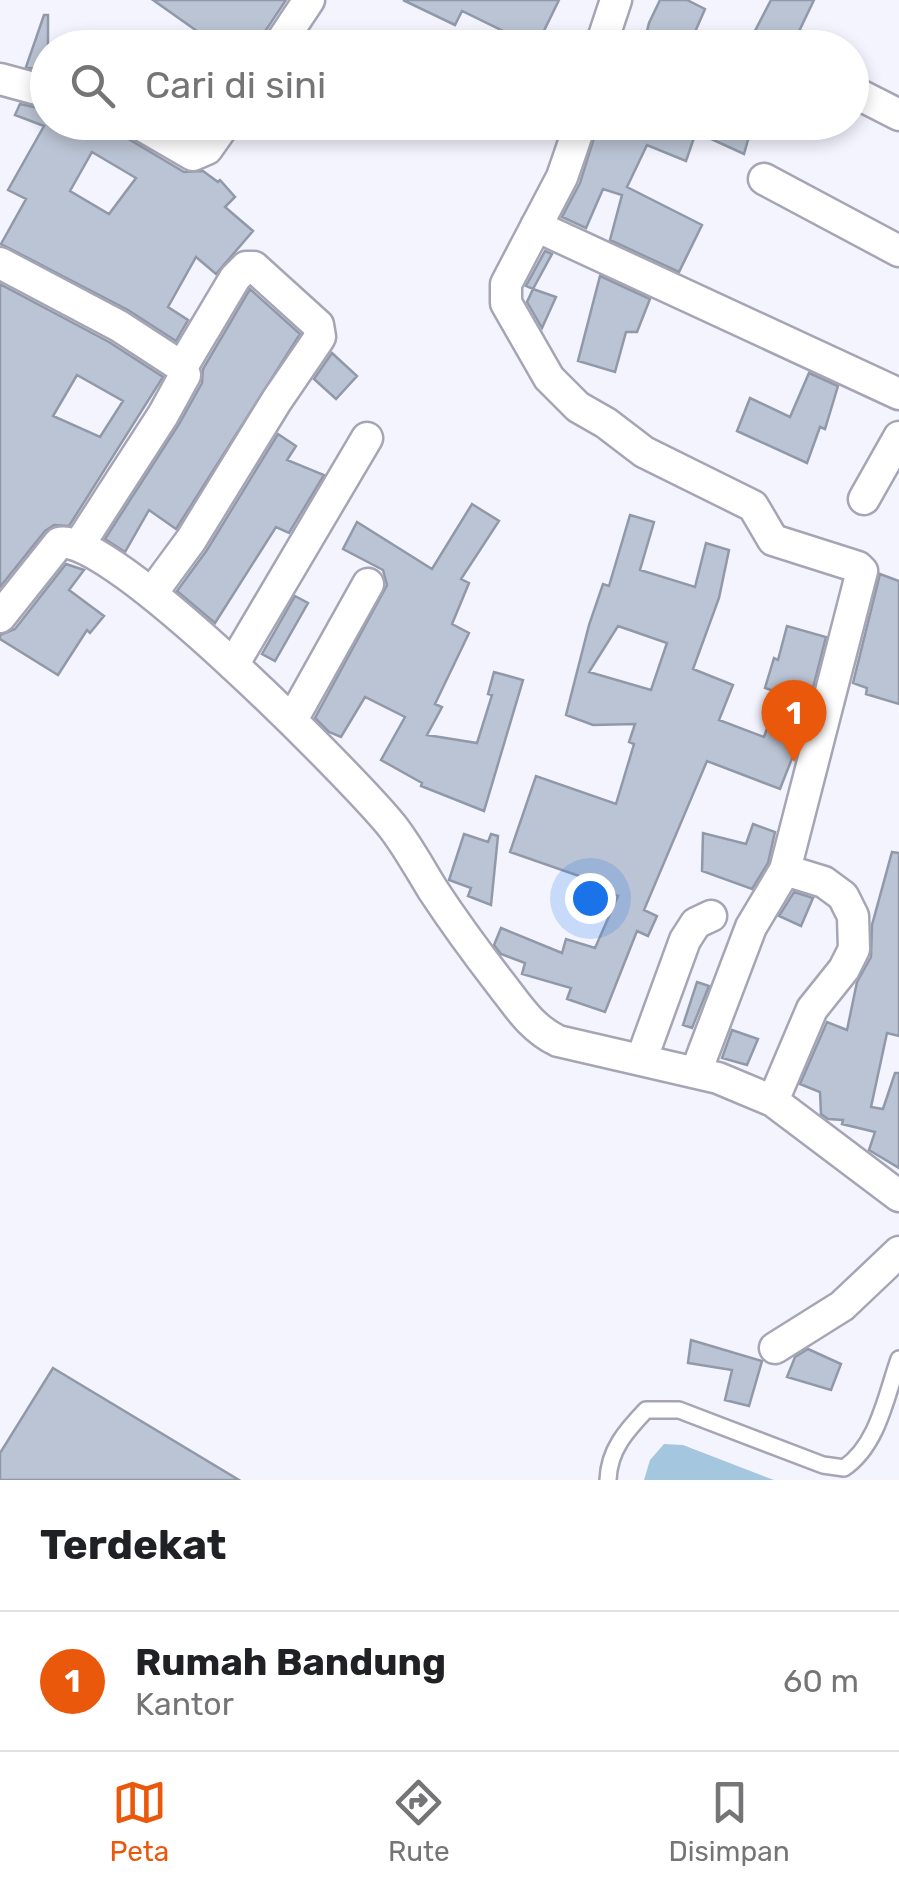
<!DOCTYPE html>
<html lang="id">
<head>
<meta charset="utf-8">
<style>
  body { margin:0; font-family:Rubik,sans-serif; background:#f2f2f2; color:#202124 }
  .you { position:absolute; left:590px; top:898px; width:35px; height:35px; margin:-25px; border:8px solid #fff; border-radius:50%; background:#1a73e8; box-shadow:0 0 0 15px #1a73e833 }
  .badge { display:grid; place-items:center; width:65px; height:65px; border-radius:50%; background:#ea580c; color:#fff; font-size:32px; font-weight:700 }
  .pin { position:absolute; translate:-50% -82px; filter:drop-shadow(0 2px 5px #0008) }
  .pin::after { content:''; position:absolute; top:52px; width:35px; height:30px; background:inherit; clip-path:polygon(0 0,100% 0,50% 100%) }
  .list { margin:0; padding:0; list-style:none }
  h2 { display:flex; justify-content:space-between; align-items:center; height:130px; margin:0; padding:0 40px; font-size:42px }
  h2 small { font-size:32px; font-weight:400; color:#757577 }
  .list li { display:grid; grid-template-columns:65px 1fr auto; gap:30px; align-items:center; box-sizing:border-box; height:140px; padding:0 40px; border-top:2px solid #e0e0e0 }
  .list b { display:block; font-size:38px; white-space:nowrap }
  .list p { margin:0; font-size:32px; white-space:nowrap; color:#757577 }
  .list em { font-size:32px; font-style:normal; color:#757577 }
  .icon { flex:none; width:55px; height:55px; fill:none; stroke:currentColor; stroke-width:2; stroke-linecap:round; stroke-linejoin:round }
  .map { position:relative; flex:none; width:899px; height:1480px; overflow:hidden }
  .search { position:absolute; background:#fff; box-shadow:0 5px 15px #0003; left:30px; right:30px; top:30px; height:110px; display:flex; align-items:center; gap:25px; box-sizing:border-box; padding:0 35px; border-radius:55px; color:#757577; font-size:38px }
  .sheet { height:270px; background:#fff }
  nav { display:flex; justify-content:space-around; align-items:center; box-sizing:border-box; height:140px; border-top:2px solid #e0e0e0; background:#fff; font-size:28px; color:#757577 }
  nav a { display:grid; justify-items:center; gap:5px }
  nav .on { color:#ea580c }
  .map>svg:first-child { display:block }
  .water { fill:#a4c6de }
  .building { fill:#bbc4d4; stroke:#9199a9; stroke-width:2.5; fill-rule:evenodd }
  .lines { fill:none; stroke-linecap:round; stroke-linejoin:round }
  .service-casing { stroke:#a5a5b6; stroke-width:20 }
  .minor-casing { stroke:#a5a5b6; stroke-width:35 }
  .service { stroke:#fff; stroke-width:15 }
  .minor { stroke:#fff; stroke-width:30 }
</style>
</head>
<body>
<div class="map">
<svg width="899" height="1480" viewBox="0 0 899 1480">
  <rect width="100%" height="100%" fill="#f4f4ff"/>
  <path class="water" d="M 664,1444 L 683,1445 L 774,1480 L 644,1480 L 650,1460 Z"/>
  <path class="building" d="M 153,0 L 286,0 L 254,48 L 221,48 Z
    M 403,0 L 559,0 L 536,47 L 462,11 L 455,25 Z
    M 660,0 L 687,0 L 705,9 L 688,48 L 643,48 L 649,23 Z
    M 771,0 L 814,0 L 791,48 L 746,48 Z
    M 44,15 L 48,15 L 48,72 L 26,67 Z
    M 20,104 L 48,110 L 48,122 L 117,122 L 127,138 L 184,172 L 203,171 L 218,182 L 220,180 L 235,197 L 225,207 L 253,231 L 216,274 L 196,257 L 168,307 L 188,320 L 176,341 L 128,310 L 1,244 L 26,199 L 8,190 L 44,126 L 15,115 ZM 92,152 L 136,178 L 109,214 L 70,191 Z
    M 599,122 L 753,122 L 744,154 L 696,132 L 686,161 L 647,145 L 627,187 L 702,225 L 679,272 L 610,240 L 622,195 L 603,189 L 586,228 L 562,217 L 580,183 Z
    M 545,251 L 552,254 L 533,289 L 526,286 Z
    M 600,276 L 650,299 L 637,332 L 626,332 L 615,372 L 578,361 Z
    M 0,284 L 109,342 L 163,377 L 69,526 L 54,525 L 45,531 L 0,587 ZM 77,375 L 123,401 L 100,437 L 53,416 Z
    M 250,289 L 300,334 L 176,529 L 149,510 L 125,552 L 105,539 L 179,424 L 202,383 L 203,369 Z
    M 533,289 L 556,297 L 542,328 L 527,302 Z
    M 332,353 L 357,376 L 336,399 L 314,379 Z
    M 809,373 L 838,386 L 825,429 L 820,427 L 807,463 L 737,431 L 750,398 L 790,417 Z
    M 278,434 L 296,446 L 287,460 L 324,475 L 289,533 L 276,527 L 215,623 L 177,591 L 207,550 Z
    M 472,504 L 499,521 L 461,579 L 469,583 L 452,624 L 469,633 L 435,704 L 442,707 L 427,735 L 477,743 L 492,695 L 488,694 L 494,672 L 523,680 L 484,811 L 421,786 L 422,783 L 381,760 L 405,717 L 365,697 L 341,737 L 329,732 L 315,718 L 387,585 L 383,570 L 343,549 L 357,522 L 432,569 Z
    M 630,515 L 654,522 L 640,570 L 695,587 L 706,543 L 729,550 L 719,598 L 693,669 L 733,685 L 719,720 L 764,737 L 780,693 L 765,688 L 774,658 L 778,660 L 787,626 L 826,637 L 800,738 L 780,789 L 707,761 L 644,910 L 657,916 L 648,936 L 637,931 L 605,1012 L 567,999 L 571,988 L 522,974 L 525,963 L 501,954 L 494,945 L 501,928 L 562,953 L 566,939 L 595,948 L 618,896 L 583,882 L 585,878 L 510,852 L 536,776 L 616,804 L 634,744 L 629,742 L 635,724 L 593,725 L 566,715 L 589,625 L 603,584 L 609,586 ZM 618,626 L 667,643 L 651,690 L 589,672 Z
    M 66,564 L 84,570 L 69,590 L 104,616 L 90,633 L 87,630 L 58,675 L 0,639 L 0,635 L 15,629 Z
    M 880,574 L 899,581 L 899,704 L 866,694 L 867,688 L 853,683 Z
    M 295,596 L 308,603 L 275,661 L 262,654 Z
    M 753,824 L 775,832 L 768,863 L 752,889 L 702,871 L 703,833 L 746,844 Z
    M 464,834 L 488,842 L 491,834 L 498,836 L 491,905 L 468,896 L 471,888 L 449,880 Z
    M 892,852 L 899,853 L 899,1036 L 887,1033 L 871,1107 L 883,1109 L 895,1073 L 899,1073 L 899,1168 L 869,1150 L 875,1132 L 842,1124 L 843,1120 L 828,1119 L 821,1114 L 820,1092 L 800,1084 L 827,1022 L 847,1030 L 857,982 L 871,957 L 872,925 Z
    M 794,892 L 813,898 L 801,926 L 779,916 Z
    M 697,982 L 709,986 L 692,1028 L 683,1025 Z
    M 732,1030 L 758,1039 L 747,1065 L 722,1058 Z
    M 691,1340 L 762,1361 L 749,1406 L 725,1400 L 732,1370 L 688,1363 Z
    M 808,1349 L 841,1364 L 831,1390 L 787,1377 L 795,1357 Z
    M 53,1368 L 239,1480 L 0,1480 L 0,1453 Z"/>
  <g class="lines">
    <defs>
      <path id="service" d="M 608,1480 C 609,1450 626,1431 646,1410 L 679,1410 L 823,1465 L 844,1468 C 878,1445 886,1396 899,1359"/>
      <path id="minor" d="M 277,48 L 309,0
        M 600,48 L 616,0
        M 0,79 L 48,92
        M 852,91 L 899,115
        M 136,122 L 193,155 L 207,149 L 226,122
        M 581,122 L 562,177 L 506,284 L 506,303 L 549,378 L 578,407 L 606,423 L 644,452 L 753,506 L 773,540 L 858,567 L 862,571 L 785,870 L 751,927 L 696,1072
        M 764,179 L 899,251
        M 536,226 L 899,394
        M 0,263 L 119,326 L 182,367 L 185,375 L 163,415 L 79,545
        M 864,499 L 899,437
        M 152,593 L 191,540 L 277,400 L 316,343 L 320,337 L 318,325 L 254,267 L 246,267 L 235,278 L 182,367
        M 0,617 L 59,543 C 108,529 354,779 392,826 C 407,845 420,869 433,890 C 454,922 476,952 500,983 C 518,1006 531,1028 558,1041 L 718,1078 L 773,1101 L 899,1196
        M 233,665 L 367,438
        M 292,720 L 368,584
        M 642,1058 L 685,940 L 696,923 L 711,916
        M 773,1101 L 812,1009 L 844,969 L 854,949 L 853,916 L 843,896 L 824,882 L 785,870
        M 775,1348 L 842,1306 L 899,1252"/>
    </defs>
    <use href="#service" class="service-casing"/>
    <use href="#minor" class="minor-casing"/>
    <use href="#service" class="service"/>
    <use href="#minor" class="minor"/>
  </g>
</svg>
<div class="you"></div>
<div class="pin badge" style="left:794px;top:762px">1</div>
<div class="search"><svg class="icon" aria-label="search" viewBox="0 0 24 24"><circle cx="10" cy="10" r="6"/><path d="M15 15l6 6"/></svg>Cari di sini</div>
</div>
<section class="sheet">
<h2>Terdekat<small></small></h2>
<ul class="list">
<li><span class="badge">1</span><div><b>Rumah Bandung</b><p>Kantor</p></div><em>60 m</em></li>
</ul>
</section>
<nav>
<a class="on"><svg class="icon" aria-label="map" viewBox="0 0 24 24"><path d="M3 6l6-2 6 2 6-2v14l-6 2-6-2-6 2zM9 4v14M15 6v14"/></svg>Peta</a>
<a><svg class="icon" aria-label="directions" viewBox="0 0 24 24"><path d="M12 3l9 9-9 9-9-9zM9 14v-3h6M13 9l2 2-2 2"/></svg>Rute</a>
<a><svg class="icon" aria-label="saved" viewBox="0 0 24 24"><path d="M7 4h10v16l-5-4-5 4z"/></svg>Disimpan</a>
</nav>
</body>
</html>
